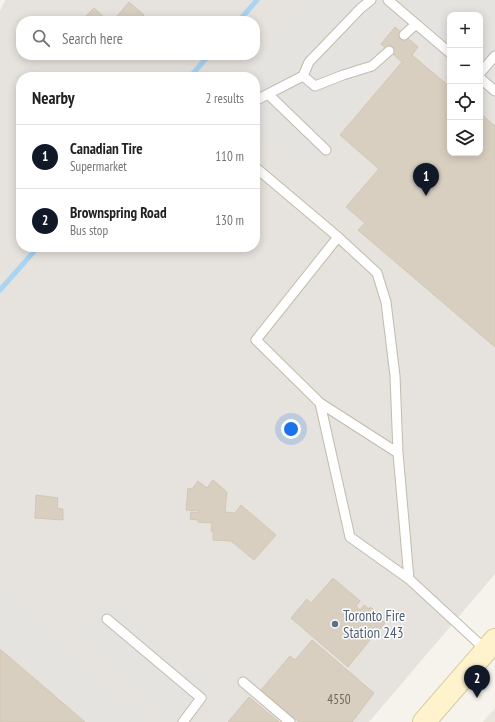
<!DOCTYPE html>
<html lang="en">
<head>
<meta charset="utf-8">
<style>
  body { margin:0; font-family:"PT Sans Narrow",sans-serif; background:#f2f2f2; color:#222 }
  .controls { position:absolute; right:12px; top:12px; display:grid; overflow:hidden; border-radius:8px; box-shadow:0 2px 10px #0003 }
  .controls button { width:36px; height:36px; display:grid; place-items:center; padding:0; border:0; border-bottom:1px solid #e0e0e0; background:#fff; color:#222; font:20px sans-serif }
  .you { position:absolute; left:291px; top:429px; width:14px; height:14px; margin:-10px; border:3px solid #fff; border-radius:50%; background:#1a73e8; box-shadow:0 0 0 6px #1a73e833 }
  .badge { display:grid; place-items:center; width:26px; height:26px; border-radius:50%; background:#111827; color:#fff; font-size:13px; font-weight:700 }
  .pin { position:absolute; translate:-50% -33px; filter:drop-shadow(0 1px 2px #0008) }
  .pin::after { content:''; position:absolute; top:21px; width:14px; height:12px; background:inherit; clip-path:polygon(0 0,100% 0,50% 100%) }
  .list { margin:0; padding:0; list-style:none }
  h2 { display:flex; justify-content:space-between; align-items:center; height:52px; margin:0; padding:0 16px; font-size:17px }
  h2 small { font-size:13px; font-weight:400; color:#767676 }
  .list li { display:grid; grid-template-columns:26px 1fr auto; gap:12px; align-items:center; box-sizing:border-box; height:64px; padding:0 16px; border-top:1px solid #e0e0e0 }
  .list b { display:block; font-size:15px; white-space:nowrap }
  .list p { margin:0; font-size:13px; white-space:nowrap; color:#767676 }
  .list em { font-size:13px; font-style:normal; color:#767676 }
  .icon { flex:none; width:22px; height:22px; fill:none; stroke:currentColor; stroke-width:2; stroke-linecap:round; stroke-linejoin:round }
  .map { position:relative; flex:none; width:495px; height:722px; overflow:hidden }
  .search { position:absolute; background:#fff; box-shadow:0 2px 10px #0003; left:16px; top:16px; width:244px; height:44px; display:flex; align-items:center; gap:10px; box-sizing:border-box; padding:0 14px; border-radius:16px; color:#767676; font-size:15px }
  .panel { position:absolute; background:#fff; box-shadow:0 2px 10px #0003; left:16px; top:72px; width:244px; height:180px; border-radius:16px }
  .map>svg:first-child { display:block }
  .residential { fill:#eae5da }
  .industrial { fill:#e6e2dd; fill-rule:evenodd }
  .parking { fill:#e5e3e0 }
  .lines { fill:none; stroke-linecap:round; stroke-linejoin:round }
  .stream { stroke:#a9d4f2; stroke-width:5 }
  .building { fill:#d8cfc1; stroke:#d3c7b4 }
  .service-casing { stroke:#c2bbae; stroke-width:11 }
  .secondary-casing { stroke:#d6c79b; stroke-width:24 }
  .service { stroke:#fff; stroke-width:9 }
  .secondary { stroke:#fff3cd; stroke-width:22 }
  .service-dot { fill:#5c6f8a; stroke:#fff; stroke-width:1.5 }
  .labels { text-anchor:middle; dominant-baseline:central; stroke-width:3; stroke-linejoin:round; paint-order:stroke }
  .number-label { font-size:13px; fill:#6e675b }
  .service-label { font-size:15px; fill:#4e5e75; stroke:#fff; text-anchor:start }
</style>
</head>
<body>
<div class="map">
<svg width="495" height="722" viewBox="0 0 495 722">
  <rect width="100%" height="100%" fill="#f6f3ec"/>
  <path class="residential" d="M 495,708 L 495,722 L 483,722 Z"/>
  <path class="industrial" d="M 5,0 L 495,0 L 495,574 L 369,722 L 0,722 L 0,11 ZM 450,15 L 480,15 L 480,153 L 450,153 ZM 21,21 L 255,21 L 255,55 L 21,55 ZM 21,77 L 255,77 L 255,247 L 21,247 Z"/>
  <path class="parking" d="M 311,0 L 495,0 L 495,102 L 480,89 L 480,15 L 450,15 L 450,64 L 393,16 L 370,44 L 392,62 L 302,169 L 255,129 L 255,77 L 246,77 Z
    M 0,591 L 148,722 L 91,722 L 0,642 Z
    M 105,597 L 216,690 L 189,722 L 178,722 L 74,635 Z"/>
  <g class="lines">
    <path class="stream" d="M 239,21 L 257,0
      M 190,77 L 209,55
      M 0,290 L 38,247"/>
  </g>
  <path class="building" d="M 129,2 L 144,15 L 139,21 L 113,21 Z
    M 94,8 L 108,21 L 90,21 L 85,17 Z
    M 395,27 L 418,47 L 412,55 L 450,87 L 450,153 L 480,153 L 480,113 L 495,126 L 495,347 L 358,230 L 365,223 L 346,207 L 379,169 L 340,135 L 402,62 L 381,44 Z
    M 213,480 L 227,492 L 225,512 L 235,513 L 241,505 L 276,535 L 254,560 L 231,541 L 213,540 L 213,531 L 211,531 L 212,523 L 198,522 L 198,520 L 190,519 L 191,512 L 199,513 L 199,511 L 186,510 L 188,488 L 192,489 L 198,481 L 207,488 Z
    M 36,495 L 58,498 L 57,508 L 63,509 L 63,520 L 35,518 Z
    M 333,578 L 360,601 L 356,606 L 360,610 L 364,605 L 369,609 L 370,607 L 377,612 L 375,614 L 385,623 L 378,631 L 381,634 L 377,638 L 374,635 L 348,667 L 291,618 L 307,599 L 311,603 Z
    M 312,640 L 374,693 L 352,722 L 299,722 L 261,690 L 290,656 L 295,660 Z
    M 0,649 L 85,722 L 0,722 Z
    M 249,697 L 279,722 L 228,722 Z"/>
  <g class="lines">
    <defs>
      <path id="service" d="M 371,0 L 361,8 L 309,62 L 303,76 L 315,86 L 343,75 L 372,66 L 389,51
        M 388,0 L 450,53
        M 404,35 L 416,24
        M 480,73 L 495,56
        M 480,78 L 495,91
        M 268,94 L 303,76
        M 255,101 L 268,94 L 326,150
        M 255,167 L 338,237 L 377,273 L 386,302 L 395,376 L 398,453
        M 338,237 L 256,340 L 320,403 L 398,453 L 409,579 L 486,650
        M 320,403 L 350,537 L 409,579
        M 107,619 L 201,698 L 183,722
        M 243,682 L 290,722"/>
      <path id="secondary" d="M 424,722 L 495,640"/>
    </defs>
    <use href="#service" class="service-casing"/>
    <use href="#secondary" class="secondary-casing"/>
    <use href="#service" class="service"/>
    <use href="#secondary" class="secondary"/>
  </g>
  <circle class="service-dot" cx="335" cy="624" r="4"/>
  <g class="labels">
    <g class="number-label">
      <text x="339" y="699">4550</text>
    </g>
    <g class="service-label">
      <text x="343" y="615">Toronto Fire<tspan x="343" dy="17">Station 243</tspan></text>
    </g>
  </g>
</svg>
<div class="controls">
<button>+</button>
<button>−</button>
<button><svg class="icon" aria-label="locate" viewBox="0 0 24 24"><circle cx="12" cy="12" r="6"/><path d="M12 2v4M12 18v4M2 12h4M18 12h4"/></svg></button>
<button><svg class="icon" aria-label="layers" viewBox="0 0 24 24"><path d="M12 4l9 5-9 5-9-5zM3 14l9 5 9-5"/></svg></button>
</div>
<div class="you"></div>
<div class="pin badge" style="left:426px;top:196px">1</div>
<div class="pin badge" style="left:477px;top:698px">2</div>
<div class="search"><svg class="icon" aria-label="search" viewBox="0 0 24 24"><circle cx="10" cy="10" r="6"/><path d="M15 15l6 6"/></svg>Search here</div>
<section class="panel">
<h2>Nearby<small>2 results</small></h2>
<ul class="list">
<li><span class="badge">1</span><div><b>Canadian Tire</b><p>Supermarket</p></div><em>110 m</em></li>
<li><span class="badge">2</span><div><b>Brownspring Road</b><p>Bus stop</p></div><em>130 m</em></li>
</ul>
</section>
</div>
</body>
</html>
